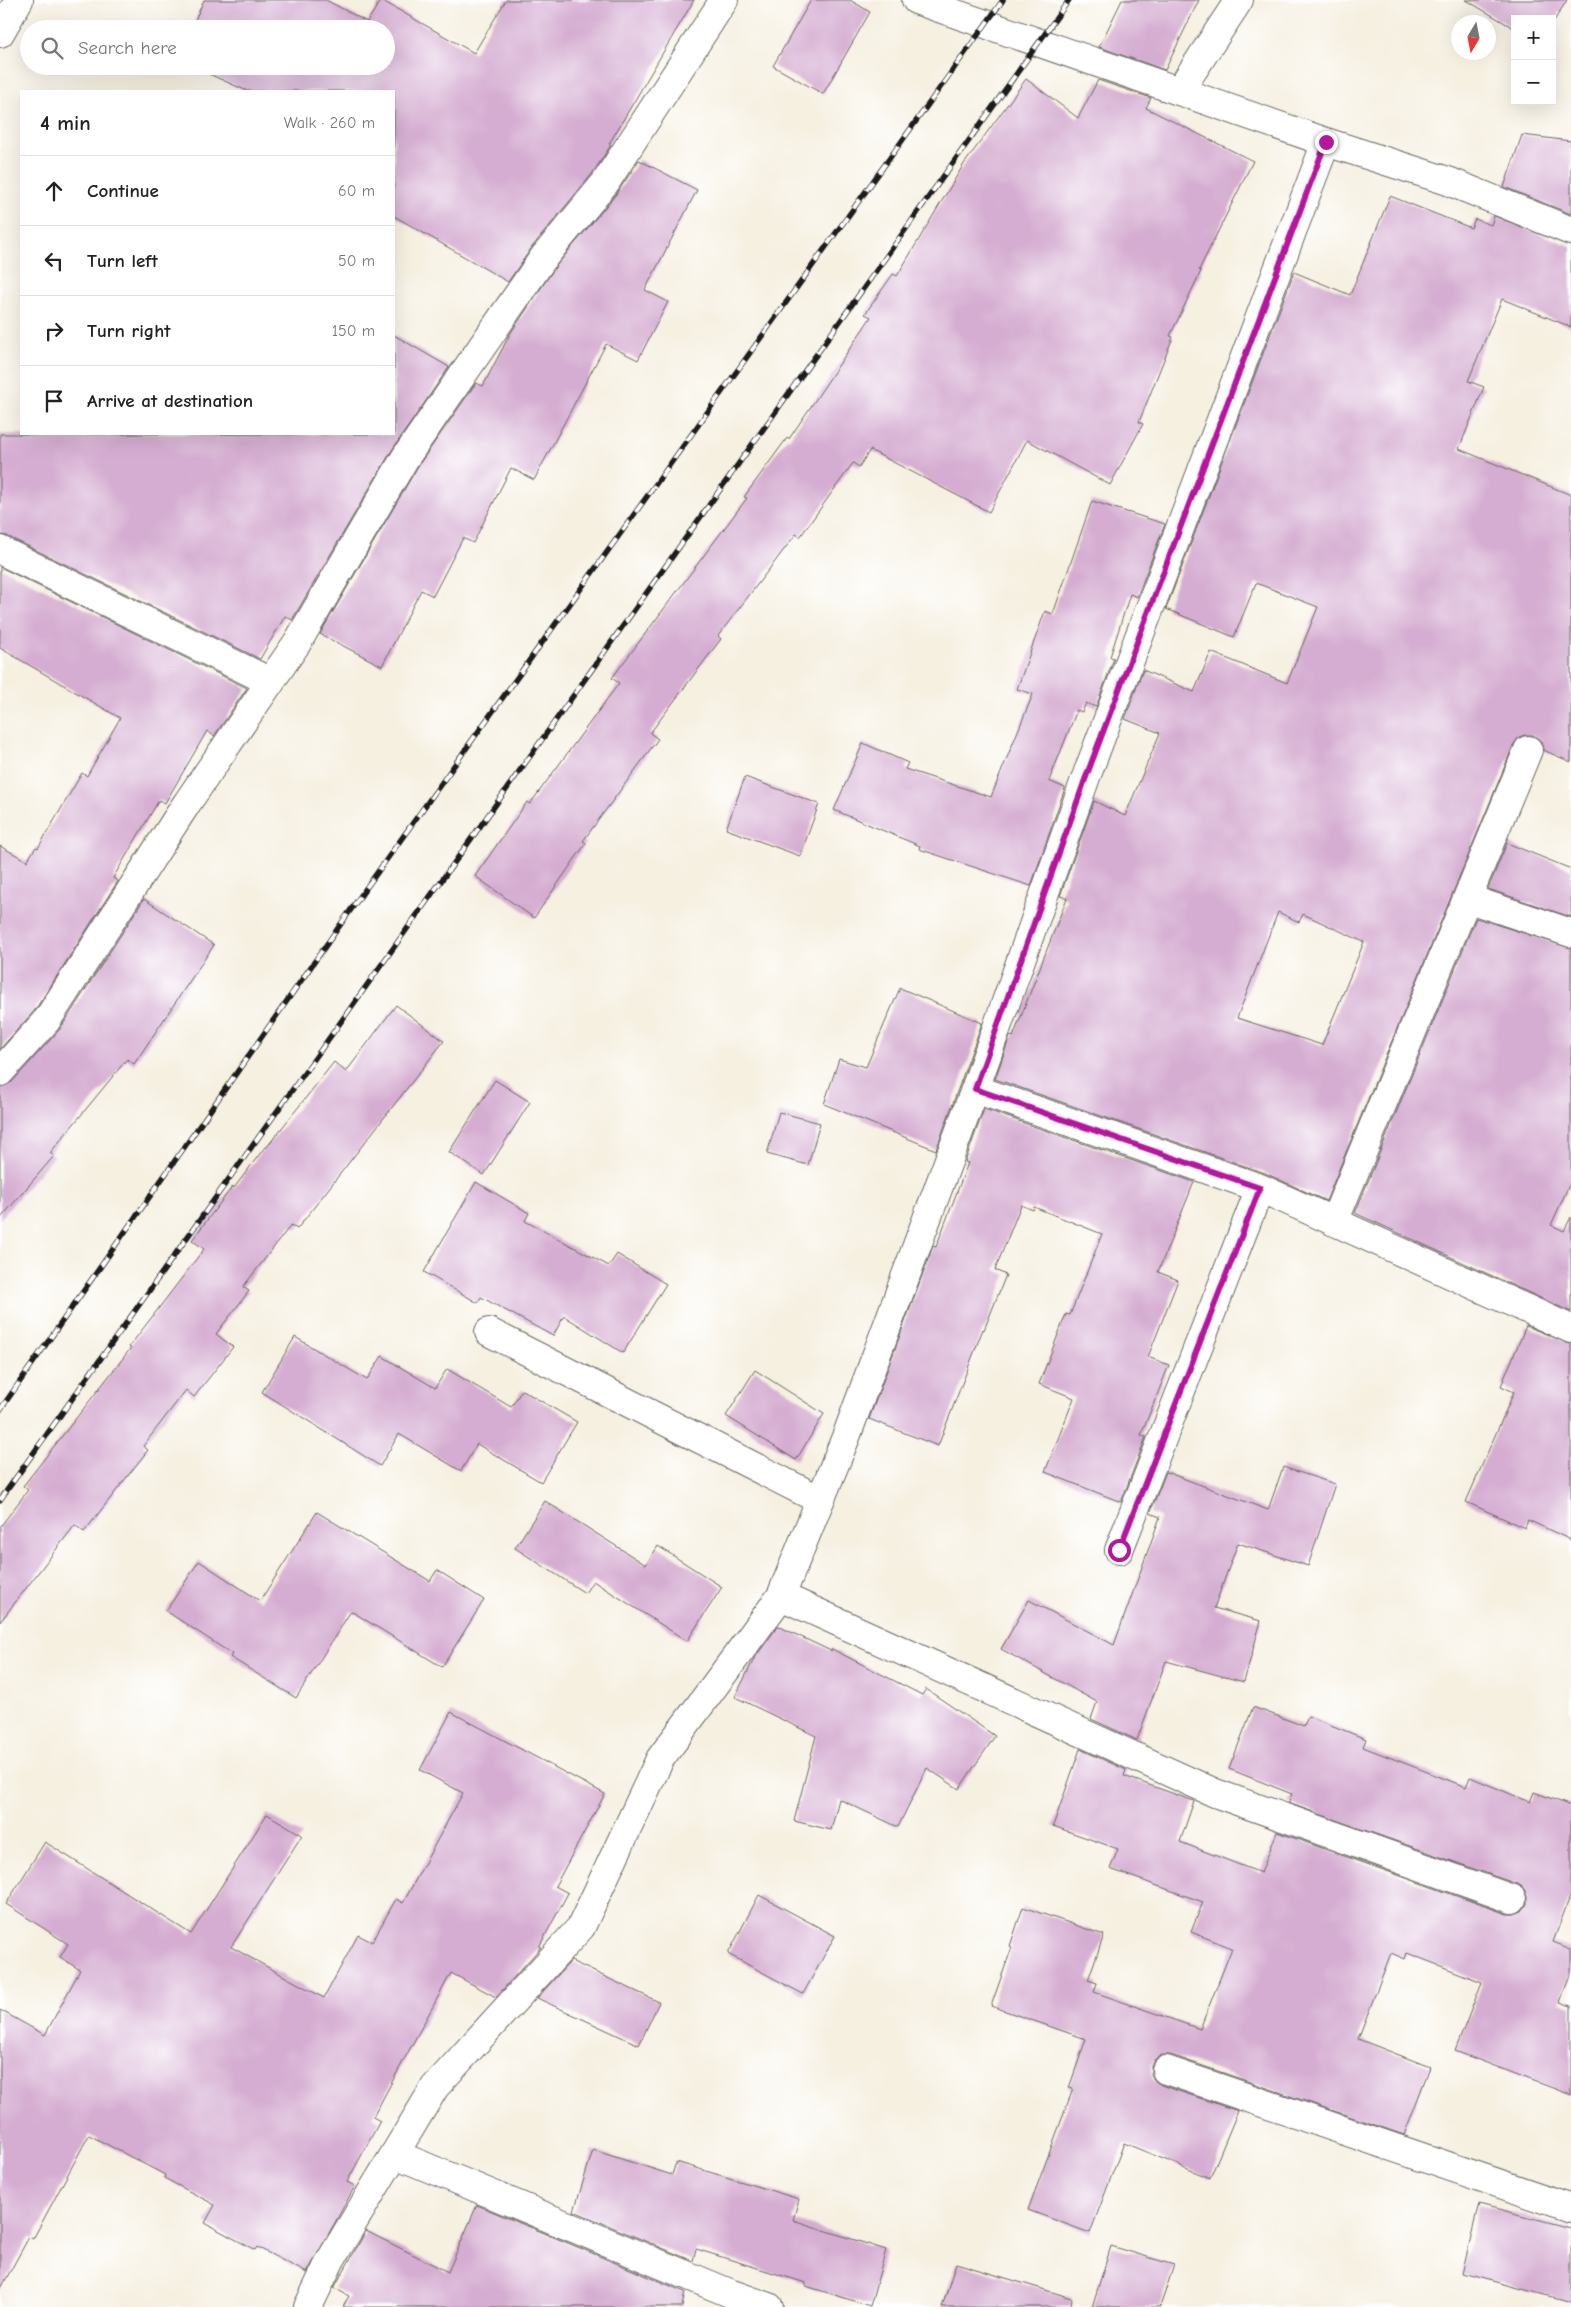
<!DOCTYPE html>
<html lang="en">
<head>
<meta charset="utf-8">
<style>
  body { margin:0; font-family:"Comic Neue",sans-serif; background:#f2f2f2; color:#222 }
  .controls { position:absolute; right:15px; top:15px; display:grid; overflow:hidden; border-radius:0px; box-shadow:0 5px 20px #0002 }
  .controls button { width:45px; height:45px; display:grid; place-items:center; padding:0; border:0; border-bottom:1px solid #e0e0e0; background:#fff; color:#222; font:25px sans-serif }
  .compass { position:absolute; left:1451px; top:15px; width:45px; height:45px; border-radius:50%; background:#fff; box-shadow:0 5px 20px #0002; rotate:190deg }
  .stop { position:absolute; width:15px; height:15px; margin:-11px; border:4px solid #b5179e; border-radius:50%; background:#fff }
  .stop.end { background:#b5179e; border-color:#fff; box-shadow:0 1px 5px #0008 }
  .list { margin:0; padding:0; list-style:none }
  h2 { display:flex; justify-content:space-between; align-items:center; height:65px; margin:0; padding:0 20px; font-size:21px }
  h2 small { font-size:16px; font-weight:400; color:#767676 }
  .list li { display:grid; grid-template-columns:32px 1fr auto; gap:15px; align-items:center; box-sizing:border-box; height:70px; padding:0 20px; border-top:1px solid #e0e0e0 }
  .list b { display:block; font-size:19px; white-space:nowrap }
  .list em { font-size:16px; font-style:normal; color:#767676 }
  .icon { flex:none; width:28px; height:28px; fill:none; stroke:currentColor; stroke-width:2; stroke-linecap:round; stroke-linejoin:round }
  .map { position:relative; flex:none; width:1571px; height:2307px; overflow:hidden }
  .search { position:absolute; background:#fff; box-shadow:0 5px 20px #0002; left:20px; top:20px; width:375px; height:55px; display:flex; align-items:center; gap:12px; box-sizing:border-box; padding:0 18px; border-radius:28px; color:#767676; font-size:19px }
  .panel { position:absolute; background:#fff; box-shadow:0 5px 20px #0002; left:20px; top:90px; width:375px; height:345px; border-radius:0px }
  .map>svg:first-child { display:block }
  .building { fill:#d5add2; fill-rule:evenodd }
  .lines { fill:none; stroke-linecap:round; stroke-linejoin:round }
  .minor-casing { stroke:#686661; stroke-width:30 }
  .minor { stroke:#fff; stroke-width:28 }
  .rail-casing { stroke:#1c1c1c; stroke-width:5.5 }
  .rail { stroke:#fff; stroke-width:4; stroke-dasharray:11; stroke-linecap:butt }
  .route { stroke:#b5179e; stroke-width:6 }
</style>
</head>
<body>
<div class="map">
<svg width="1571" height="2307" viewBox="0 0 1571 2307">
  <rect width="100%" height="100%" fill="#fff"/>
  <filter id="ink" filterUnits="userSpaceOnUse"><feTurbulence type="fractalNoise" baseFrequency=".02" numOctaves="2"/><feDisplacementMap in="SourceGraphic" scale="10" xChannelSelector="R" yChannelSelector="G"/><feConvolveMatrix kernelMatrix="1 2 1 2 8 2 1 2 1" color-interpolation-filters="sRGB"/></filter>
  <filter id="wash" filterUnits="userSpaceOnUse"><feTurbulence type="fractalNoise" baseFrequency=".0096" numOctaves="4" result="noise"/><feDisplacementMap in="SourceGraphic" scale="20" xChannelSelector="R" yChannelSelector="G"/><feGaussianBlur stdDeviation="1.12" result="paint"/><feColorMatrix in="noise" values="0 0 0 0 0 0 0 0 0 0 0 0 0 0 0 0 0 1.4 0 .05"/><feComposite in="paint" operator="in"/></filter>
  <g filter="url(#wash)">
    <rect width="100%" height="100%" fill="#f6f0e1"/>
    <g id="blocks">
      <path class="building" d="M 204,0 L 326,0 L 367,22 L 381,0 L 474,53 L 506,0 L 694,0 L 609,144 L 611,145 L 592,174 L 532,247 L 508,282 L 394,216 L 394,91 L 247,91 L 191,66 L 386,66 L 386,29 L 191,29 Z
        M 811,0 L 850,0 L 870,12 L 823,94 L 773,66 Z
        M 1122,0 L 1199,0 L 1165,70 L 1099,47 Z
        M 1466,0 L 1567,0 L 1552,24 L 1552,19 L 1515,19 L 1515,29 Z
        M 1026,79 L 1078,118 L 1098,80 L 1151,98 L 1146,108 L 1253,161 L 1199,270 L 1201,271 L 1170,336 L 1173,337 L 1139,422 L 1143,424 L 1110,485 L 1027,440 L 989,512 L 870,450 L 859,467 L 853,463 L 800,537 L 796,534 L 718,636 L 721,639 L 650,733 L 658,739 L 583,841 L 586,843 L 534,918 L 475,876 L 527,802 L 530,804 L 619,683 L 612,678 L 747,498 L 744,497 L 787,438 L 789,439 L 871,317 L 865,314 L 893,274 L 897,276 L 964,164 Z
        M 1522,135 L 1571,141 L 1571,214 L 1504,187 Z
        M 639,160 L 697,190 L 645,290 L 668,302 L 638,360 L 606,344 L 534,480 L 511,468 L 473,543 L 463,538 L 433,596 L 421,590 L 382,666 L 320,634 L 418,466 L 476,383 L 483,386 L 510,334 L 556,266 L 617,193 Z
        M 1390,196 L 1471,228 L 1475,219 L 1491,225 L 1494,216 L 1571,246 L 1571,327 L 1502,299 L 1468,381 L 1484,387 L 1459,449 L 1571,495 L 1571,762 L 1543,750 L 1541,741 L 1533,735 L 1525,735 L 1519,737 L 1514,744 L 1326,1201 L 1265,1173 L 995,1079 L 1010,1036 L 1013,1037 L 1067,898 L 1060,896 L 1094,801 L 1125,816 L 1160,733 L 1125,719 L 1143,670 L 1194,692 L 1211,652 L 1287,683 L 1318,607 L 1256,583 L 1234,637 L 1166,609 L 1294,272 L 1350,295 ZM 1278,912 L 1299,922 L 1303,914 L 1364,942 L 1322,1045 L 1237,1018 Z
        M 394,335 L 449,367 L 392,450 L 292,620 L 285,616 L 260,659 L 7,536 L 0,535 L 0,434 L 394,434 Z
        M 1092,501 L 1165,524 L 1137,597 L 1130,594 L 1110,657 L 1114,658 L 1096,707 L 1086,703 L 1082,712 L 1077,710 L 1049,781 L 1065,788 L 1031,886 L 919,849 L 920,846 L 834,810 L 863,743 L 908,763 L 905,769 L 991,797 L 1033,694 L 1017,689 L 1045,611 L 1053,614 Z
        M 0,567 L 247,688 L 214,736 L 207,731 L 165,803 L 159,800 L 113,878 L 118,881 L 35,1010 L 0,1049 L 0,846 L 27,861 L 36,847 L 38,848 L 82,773 L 87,776 L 120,718 L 0,648 Z
        M 745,777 L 819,804 L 800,856 L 726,829 Z
        M 1507,843 L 1571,869 L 1571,917 L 1488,889 Z
        M 144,899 L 214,945 L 134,1064 L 127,1059 L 50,1153 L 54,1156 L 0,1219 L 0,1087 L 12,1082 L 60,1029 Z
        M 1476,918 L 1571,948 L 1571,1181 L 1551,1225 L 1564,1231 L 1571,1217 L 1571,1312 L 1355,1213 Z
        M 900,988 L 982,1023 L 936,1150 L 824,1104 L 839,1059 L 866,1067 Z
        M 396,1005 L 444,1041 L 297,1229 L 291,1225 L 243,1287 L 249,1291 L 216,1334 L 233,1347 L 194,1397 L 186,1390 L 143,1446 L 148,1450 L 84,1532 L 75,1525 L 0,1622 L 0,1527 L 28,1490 L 23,1486 L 131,1348 L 129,1347 L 204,1249 L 192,1240 L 233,1186 L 234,1188 L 265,1147 L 266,1148 L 334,1062 L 346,1072 Z
        M 495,1080 L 530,1102 L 484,1175 L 449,1152 Z
        M 984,1109 L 1194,1182 L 1158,1272 L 1178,1280 L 1148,1357 L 1169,1365 L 1141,1435 L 1146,1437 L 1121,1502 L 1045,1472 L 1074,1398 L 1039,1384 L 1066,1314 L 1070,1315 L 1102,1234 L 1034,1207 L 1033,1210 L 1021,1205 L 995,1270 L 1006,1275 L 984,1330 L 983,1329 L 938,1446 L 869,1419 L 933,1246 L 936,1247 L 968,1163 L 965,1162 Z
        M 779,1112 L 820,1123 L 808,1165 L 767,1154 Z
        M 476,1182 L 529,1213 L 525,1221 L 609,1266 L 617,1254 L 666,1284 L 623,1353 L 564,1316 L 553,1336 L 481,1297 L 478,1303 L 424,1272 Z
        M 1526,1326 L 1571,1344 L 1571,1540 L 1528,1520 L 1525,1528 L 1466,1502 L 1514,1392 L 1501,1386 Z
        M 295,1337 L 367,1380 L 382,1356 L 435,1388 L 447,1369 L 511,1407 L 522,1390 L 577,1422 L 541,1482 L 477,1444 L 461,1471 L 399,1434 L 380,1466 L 262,1392 Z
        M 755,1370 L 824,1414 L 796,1460 L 726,1416 Z
        M 1283,1467 L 1335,1484 L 1308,1566 L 1238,1543 L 1214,1608 L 1261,1621 L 1244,1682 L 1166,1661 L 1137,1740 L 1091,1719 L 1097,1702 L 1001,1649 L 1029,1600 L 1114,1645 L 1160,1517 L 1150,1513 L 1166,1472 L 1268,1510 Z
        M 545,1501 L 646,1565 L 658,1546 L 722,1587 L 687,1641 L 593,1581 L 585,1593 L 515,1548 Z
        M 317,1512 L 430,1581 L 437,1570 L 484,1600 L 442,1667 L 351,1611 L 296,1698 L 230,1657 L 232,1654 L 166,1611 L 199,1561 L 260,1601 Z
        M 778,1626 L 831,1651 L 832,1649 L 922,1695 L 926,1689 L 995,1736 L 959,1789 L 927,1768 L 898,1827 L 839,1799 L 831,1830 L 794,1821 L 816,1736 L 735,1697 L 754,1659 Z
        M 1253,1707 L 1304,1726 L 1308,1716 L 1366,1739 L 1363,1747 L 1466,1787 L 1470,1777 L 1530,1802 L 1534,1792 L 1571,1806 L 1571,1894 L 1553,1942 L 1571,1949 L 1571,1973 L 1560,2002 L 1571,2006 L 1571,2095 L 1455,2051 L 1482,1982 L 1407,1953 L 1405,1959 L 1391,1953 L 1358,2039 L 1430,2067 L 1404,2135 L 1171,2055 L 1162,2055 L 1155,2059 L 1151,2065 L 1151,2074 L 1155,2081 L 1161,2085 L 1238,2111 L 1210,2178 L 1124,2143 L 1090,2233 L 1028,2210 L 1073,2089 L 1069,2088 L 1086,2039 L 991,2006 L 1012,1947 L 1010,1946 L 1023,1907 L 1104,1935 L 1088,1980 L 1097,1983 L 1094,1992 L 1200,2029 L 1232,1948 L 1191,1932 L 1203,1902 L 1110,1869 L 1118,1849 L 1053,1826 L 1080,1749 L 1126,1770 L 1124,1776 L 1194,1801 L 1180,1842 L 1261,1873 L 1277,1832 L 1507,1914 L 1514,1914 L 1522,1911 L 1527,1904 L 1527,1897 L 1524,1889 L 1517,1884 L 1288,1803 L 1292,1794 L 1229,1769 Z
        M 451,1712 L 605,1794 L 555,1886 L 568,1893 L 539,1947 L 541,1947 L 496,1997 L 451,1973 L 373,2117 L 380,2121 L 347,2182 L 355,2186 L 307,2273 L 257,2247 L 255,2250 L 205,2223 L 215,2205 L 164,2178 L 165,2175 L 89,2135 L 33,2239 L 29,2237 L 0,2290 L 0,2010 L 45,2035 L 80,1970 L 60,1957 L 68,1944 L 6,1904 L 45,1842 L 191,1934 L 267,1814 L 302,1835 L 231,1947 L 324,1998 L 358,1935 L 372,1942 L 396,1899 L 403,1903 L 463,1793 L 420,1770 Z
        M 759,1895 L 835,1936 L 803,1994 L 728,1954 Z
        M 571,1961 L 659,2002 L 639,2045 L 537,1998 Z
        M 593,2150 L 672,2175 L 676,2162 L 799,2199 L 793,2220 L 886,2250 L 870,2306 L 806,2286 L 806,2283 L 696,2249 L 693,2261 L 574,2211 Z
        M 1479,2204 L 1571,2228 L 1571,2302 L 1462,2273 Z
        M 477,2205 L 685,2292 L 682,2307 L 343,2307 L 349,2296 L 334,2288 L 366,2231 L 448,2272 Z
        M 1111,2246 L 1174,2265 L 1160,2307 L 1092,2307 Z
        M 956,2263 L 1072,2298 L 1071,2307 L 942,2307 Z"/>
    </g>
  </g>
  <g filter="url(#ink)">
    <use href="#blocks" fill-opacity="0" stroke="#686661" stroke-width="1"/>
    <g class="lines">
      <defs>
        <path id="minor" d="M 916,0 L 1326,142
          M 0,33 L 19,0
          M 1180,90 L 1239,0
          M 0,550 L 271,682
          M 1469,899 L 1571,933
          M 0,1072 L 47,1020 L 187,803 L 297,643 L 405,458 L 544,257 L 605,183 L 724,0
          M 975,1089 L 1260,1188 L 1571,1329
          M 1334,1222 L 1528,750
          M 489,1332 L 820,1500
          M 1119,1550 L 1260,1188
          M 781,1596 L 1215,1793 L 1512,1899
          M 1166,2070 L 1571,2208
          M 395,2154 L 732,2294 L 769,2307
          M 308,2307 L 331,2259 L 435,2087 L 581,1927 L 660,1759 L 781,1596 L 846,1437 L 975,1089 L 1086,777 L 1326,142 L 1448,181 L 1571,231"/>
      </defs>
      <use href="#minor" class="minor-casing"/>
      <use href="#minor" class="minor"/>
      <defs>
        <path id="rail" d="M 0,1410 L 364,891 L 1003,0
          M 0,1500 L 1069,0"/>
      </defs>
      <use href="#rail" class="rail-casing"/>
      <use href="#rail" class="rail"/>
    </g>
  </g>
  <g class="lines" filter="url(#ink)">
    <path class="route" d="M 1119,1550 L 1260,1188 L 975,1089 L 1086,777 L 1326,142"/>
  </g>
</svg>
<div class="controls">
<button>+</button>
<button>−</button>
</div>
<svg class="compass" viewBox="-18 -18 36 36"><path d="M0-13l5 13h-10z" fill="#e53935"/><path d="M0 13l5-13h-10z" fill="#767676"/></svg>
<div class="stop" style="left:1119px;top:1550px"></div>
<div class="stop end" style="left:1326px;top:142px"></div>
<div class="search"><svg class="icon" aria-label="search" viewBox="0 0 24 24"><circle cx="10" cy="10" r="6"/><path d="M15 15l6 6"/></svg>Search here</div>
<section class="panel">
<h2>4 min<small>Walk · 260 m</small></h2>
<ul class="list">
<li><svg class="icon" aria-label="ahead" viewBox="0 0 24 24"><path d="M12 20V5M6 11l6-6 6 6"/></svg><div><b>Continue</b></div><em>60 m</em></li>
<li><svg class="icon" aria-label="left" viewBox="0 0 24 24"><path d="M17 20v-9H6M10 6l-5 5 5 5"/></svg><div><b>Turn left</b></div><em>50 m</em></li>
<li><svg class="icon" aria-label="right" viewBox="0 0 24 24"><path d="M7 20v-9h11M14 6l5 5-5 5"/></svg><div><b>Turn right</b></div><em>150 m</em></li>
<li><svg class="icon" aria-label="arrive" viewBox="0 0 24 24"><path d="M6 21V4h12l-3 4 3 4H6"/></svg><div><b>Arrive at destination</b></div></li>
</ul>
</section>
</div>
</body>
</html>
